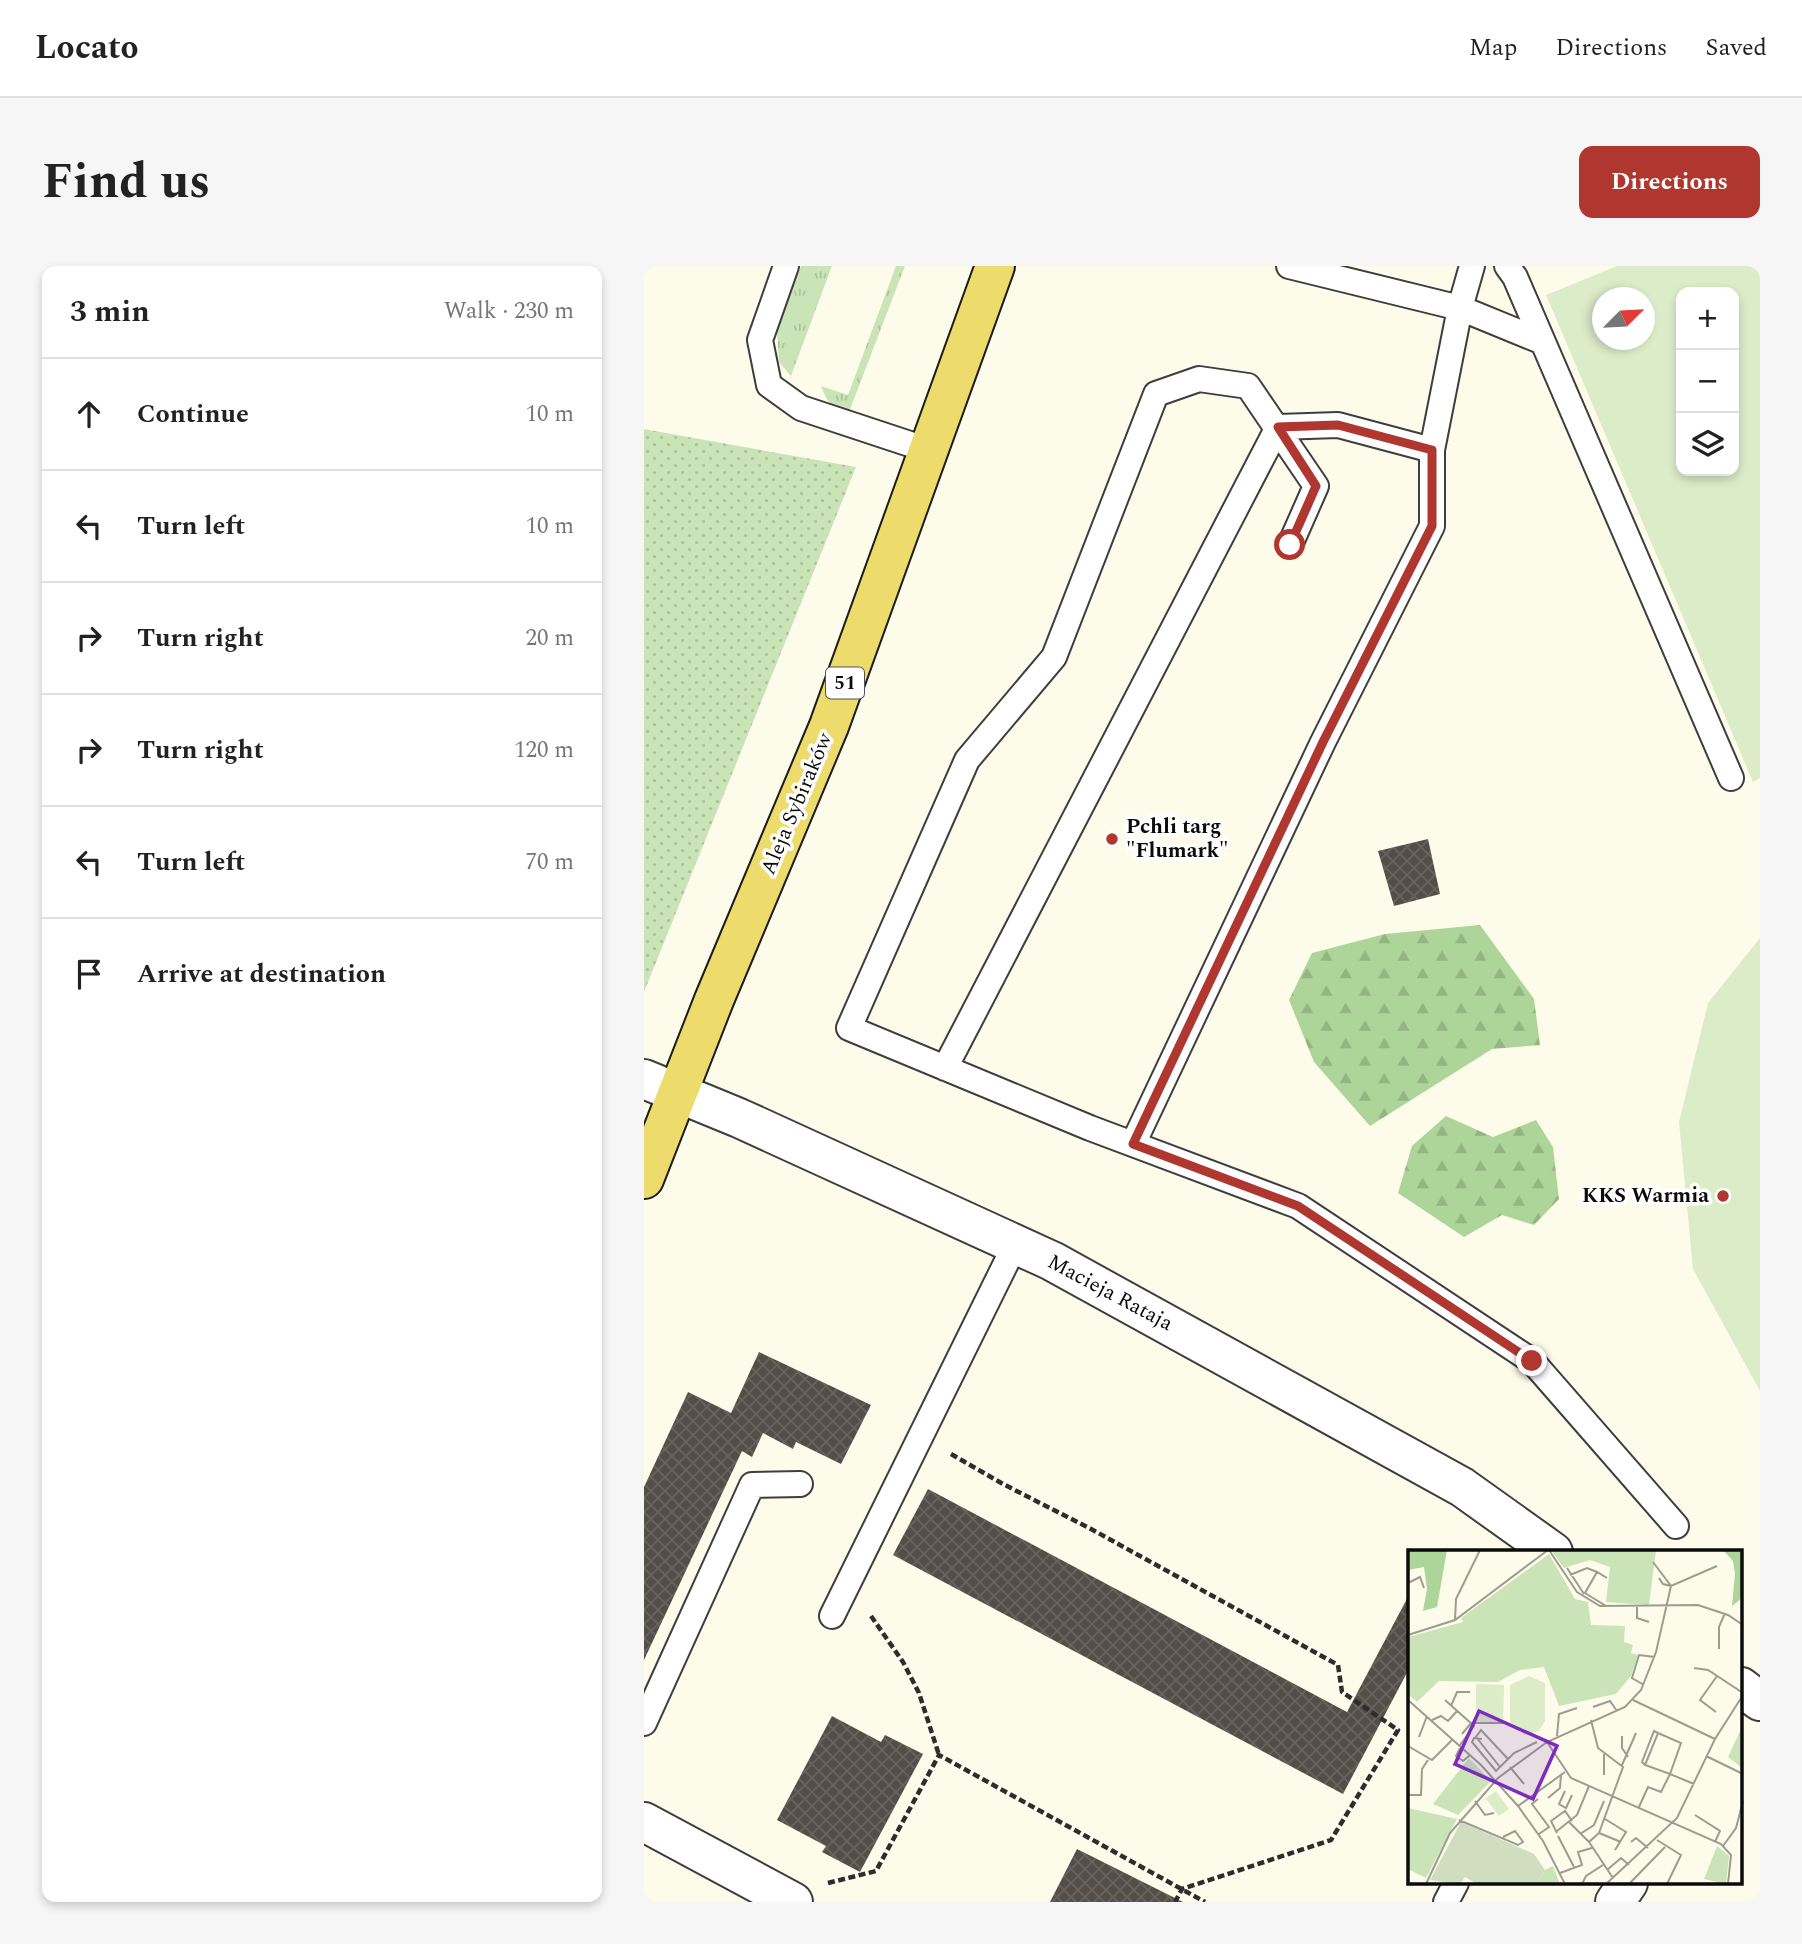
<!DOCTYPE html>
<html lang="en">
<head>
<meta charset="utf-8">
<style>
  body { margin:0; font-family:Spectral,serif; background:#f6f6f6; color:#222 }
  .controls { position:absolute; right:21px; top:21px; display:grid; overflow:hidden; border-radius:14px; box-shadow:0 4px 10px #0003 }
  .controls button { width:63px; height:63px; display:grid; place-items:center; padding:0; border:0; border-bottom:2px solid #e0e0e0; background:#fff; color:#222; font:35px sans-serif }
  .compass { position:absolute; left:948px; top:21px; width:63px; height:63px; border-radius:50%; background:#fff; box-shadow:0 4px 10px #0003; rotate:66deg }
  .stop { position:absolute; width:21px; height:21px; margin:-16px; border:5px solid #af3730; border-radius:50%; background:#fff }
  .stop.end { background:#af3730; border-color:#fff; box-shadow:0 2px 7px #0008 }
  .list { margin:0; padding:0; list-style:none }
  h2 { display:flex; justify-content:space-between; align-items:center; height:91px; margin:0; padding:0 28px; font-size:30px }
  h2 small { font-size:23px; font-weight:400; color:#767676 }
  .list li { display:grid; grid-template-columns:46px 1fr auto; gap:21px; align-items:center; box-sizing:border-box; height:112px; padding:0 28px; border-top:2px solid #e0e0e0 }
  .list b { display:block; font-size:26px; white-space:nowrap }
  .list em { font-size:23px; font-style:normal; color:#767676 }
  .icon { flex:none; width:38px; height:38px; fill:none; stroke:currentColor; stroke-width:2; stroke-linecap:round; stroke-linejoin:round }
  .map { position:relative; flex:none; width:1116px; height:1636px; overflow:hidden; border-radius:14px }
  header { display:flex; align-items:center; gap:42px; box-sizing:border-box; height:98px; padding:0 35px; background:#fff; border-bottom:2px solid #e0e0e0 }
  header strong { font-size:33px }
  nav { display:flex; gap:38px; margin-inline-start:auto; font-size:24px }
  .intro { display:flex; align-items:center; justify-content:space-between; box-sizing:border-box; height:168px; padding:0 42px }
  h1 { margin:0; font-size:49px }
  .button { padding:18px 32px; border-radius:14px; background:#af3730; color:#fff; font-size:24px; font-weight:700 }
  main { display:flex; gap:42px; padding:0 42px }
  aside { flex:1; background:#fff; border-radius:14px; box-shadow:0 4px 10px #0003 }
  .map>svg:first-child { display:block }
  .grass { fill:url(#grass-tufts) }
  .forest { fill:url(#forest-firs) }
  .garden { fill:url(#garden-dots) }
  .pitch { fill:#dcecc9; fill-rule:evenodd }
  .building { fill:url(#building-cross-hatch) }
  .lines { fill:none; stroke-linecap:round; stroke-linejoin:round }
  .lane-casing { stroke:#3e3e3e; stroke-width:28 }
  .street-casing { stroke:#3e3e3e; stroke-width:42 }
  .primary-casing { stroke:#1c1c1c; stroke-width:42 }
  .path { stroke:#2d2d2d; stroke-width:4.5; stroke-dasharray:7 3.5; stroke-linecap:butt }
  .lane { stroke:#fff; stroke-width:24 }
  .street { stroke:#fff; stroke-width:38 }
  .primary { stroke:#eddb6b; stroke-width:38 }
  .route { stroke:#af3730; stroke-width:9 }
  .poi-dot { fill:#af3730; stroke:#fff; stroke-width:2.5 }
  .labels { text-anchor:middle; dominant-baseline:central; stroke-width:7; stroke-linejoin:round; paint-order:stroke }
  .shield { fill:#fff; stroke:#545454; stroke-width:2 }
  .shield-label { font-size:19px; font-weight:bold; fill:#0b0b0b }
  .street-label { font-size:21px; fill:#0b0b0b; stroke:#fff }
  .poi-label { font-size:21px; font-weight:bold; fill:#0b0b0b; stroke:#fff; text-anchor:start }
  .inset-road { fill:none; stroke:#9c9c91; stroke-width:2 }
  .view { fill:#7b2cbf; fill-opacity:0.15; stroke:#7b2cbf; stroke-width:3.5 }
  .inset-edge { fill:none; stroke:#0b0b0b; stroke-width:3.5 }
</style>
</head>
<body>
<header>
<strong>Locato</strong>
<nav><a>Map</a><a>Directions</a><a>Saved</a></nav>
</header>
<div class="intro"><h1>Find us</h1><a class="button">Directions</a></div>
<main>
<aside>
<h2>3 min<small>Walk · 230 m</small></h2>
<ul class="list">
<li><svg class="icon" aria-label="ahead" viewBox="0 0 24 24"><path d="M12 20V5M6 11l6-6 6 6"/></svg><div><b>Continue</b></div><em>10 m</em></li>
<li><svg class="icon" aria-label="left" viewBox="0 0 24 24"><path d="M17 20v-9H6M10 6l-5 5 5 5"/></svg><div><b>Turn left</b></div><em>10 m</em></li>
<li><svg class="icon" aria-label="right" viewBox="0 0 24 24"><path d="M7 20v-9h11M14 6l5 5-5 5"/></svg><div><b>Turn right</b></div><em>20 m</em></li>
<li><svg class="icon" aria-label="right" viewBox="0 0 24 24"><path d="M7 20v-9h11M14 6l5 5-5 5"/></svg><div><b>Turn right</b></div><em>120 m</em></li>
<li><svg class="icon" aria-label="left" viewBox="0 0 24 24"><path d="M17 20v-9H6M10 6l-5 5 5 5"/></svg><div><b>Turn left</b></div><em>70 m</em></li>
<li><svg class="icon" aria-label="arrive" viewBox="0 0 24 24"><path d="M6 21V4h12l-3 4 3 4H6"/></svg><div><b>Arrive at destination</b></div></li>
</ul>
</aside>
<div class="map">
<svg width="1116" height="1636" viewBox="0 0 1116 1636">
  <defs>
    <pattern id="grass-tufts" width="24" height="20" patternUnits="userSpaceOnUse" patternTransform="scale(1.75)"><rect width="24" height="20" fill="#cae4b8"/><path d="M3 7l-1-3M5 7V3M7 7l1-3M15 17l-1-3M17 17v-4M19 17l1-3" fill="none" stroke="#acc29d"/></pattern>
    <pattern id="forest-firs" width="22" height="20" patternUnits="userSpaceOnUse" patternTransform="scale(1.75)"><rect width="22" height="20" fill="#add499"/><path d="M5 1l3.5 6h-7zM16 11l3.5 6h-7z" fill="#94b582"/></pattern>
    <pattern id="garden-dots" width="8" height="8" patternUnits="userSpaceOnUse" patternTransform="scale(1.75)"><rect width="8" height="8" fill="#cae4b8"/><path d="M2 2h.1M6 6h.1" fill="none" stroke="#acc29d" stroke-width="1.8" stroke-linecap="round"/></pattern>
    <pattern id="building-cross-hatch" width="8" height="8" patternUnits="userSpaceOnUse" patternTransform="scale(1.75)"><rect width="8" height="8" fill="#534e48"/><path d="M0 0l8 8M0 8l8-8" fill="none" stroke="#67635e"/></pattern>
  </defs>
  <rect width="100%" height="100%" fill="#fdfceb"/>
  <path class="grass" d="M 157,0 L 188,0 L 147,110 L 135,96 L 133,64 Z
    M 252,0 L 261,0 L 205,146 C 188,143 183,136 177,120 L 204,129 Z"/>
  <path class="forest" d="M 836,659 L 890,733 L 896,779 L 848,783 L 726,860 L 670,796 L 645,734 L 668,687 L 741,668 Z
    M 802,850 L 849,871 L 892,854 L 909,881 L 915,933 L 890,959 L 858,949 L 820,971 L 754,927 L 768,880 Z"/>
  <path class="garden" d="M 0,163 L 212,201 L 0,726 Z"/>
  <path class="pitch" d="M 973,0 L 1116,0 L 1116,512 L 1109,516 L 902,29 ZM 1037,26 L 1090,26 L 1090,205 L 1037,205 ZM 959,32 L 1001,32 L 1001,74 L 959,74 Z
    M 1116,672 L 1116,1125 L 1049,1003 L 1035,856 L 1064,737 Z"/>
  <path class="building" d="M 784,573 L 796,628 L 750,640 L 734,585 Z
    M 115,1086 L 227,1139 L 197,1198 L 152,1176 L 149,1183 L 119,1167 L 108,1191 L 98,1185 L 0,1394 L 0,1221 L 44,1126 L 87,1147 Z
    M 284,1223 L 703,1446 L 766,1327 L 766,1401 L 699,1528 L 249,1289 Z
    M 188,1450 L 237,1476 L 241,1469 L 279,1488 L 216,1606 L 178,1586 L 182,1580 L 133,1554 Z
    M 433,1583 L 539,1636 L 406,1636 Z"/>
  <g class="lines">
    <defs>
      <path id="lane" d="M 142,0 L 116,74 L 125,119 L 157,142 L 284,184
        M 645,0 L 816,42 L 828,0
        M 863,0 L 871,11 L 1087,512
        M 788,184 L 816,42 L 899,76
        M 646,279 L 672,220 L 604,120 L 555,113 L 512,128 L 410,391 L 323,494 L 205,762 L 446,862 L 654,940 L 888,1095 L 1032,1260
        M 301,802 L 634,161 L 694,159 L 788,184 L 788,260 L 679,476 L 489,878
        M 188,1350 L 371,979
        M 0,1457 L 108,1219 L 156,1218
        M 802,1636 L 812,1617"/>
      <path id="street" d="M 0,813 L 95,852 L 408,995 L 818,1221 L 909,1286
        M 1097,1421 L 1116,1435
        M 0,1556 L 149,1636
        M 971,1636 L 984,1617"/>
      <path id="primary" d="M 0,913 L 70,734 L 185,460 L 351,0"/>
    </defs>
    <use href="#lane" class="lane-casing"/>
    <use href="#street" class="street-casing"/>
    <use href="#primary" class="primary-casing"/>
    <path class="path" d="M 307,1188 L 359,1218 L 447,1263 L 694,1399 L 698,1426 L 754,1464 L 687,1574 L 538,1623 L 531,1636
      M 227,1350 L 259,1396 L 275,1427 L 295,1489
      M 184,1617 L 232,1605 L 295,1489 L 561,1636"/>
    <use href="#lane" class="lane"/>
    <use href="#street" class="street"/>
    <use href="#primary" class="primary"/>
  </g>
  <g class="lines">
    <path class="route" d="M 646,279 L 672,220 L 634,161 L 694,159 L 788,184 L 788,260 L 679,476 L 489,878 L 654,940 L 888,1095"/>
  </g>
  <g class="poi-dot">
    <circle cx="468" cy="573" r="7"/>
    <circle cx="1079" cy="930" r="7"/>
  </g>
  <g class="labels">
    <rect class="shield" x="182" y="401.5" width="38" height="31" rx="5"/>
    <g class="shield-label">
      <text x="201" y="417">51</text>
    </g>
    <g class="street-label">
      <text transform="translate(153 538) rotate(-67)">Aleja Sybiraków</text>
      <text transform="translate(466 1027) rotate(28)">Macieja Rataja</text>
    </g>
    <g class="poi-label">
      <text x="482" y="561">Pchli targ<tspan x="482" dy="24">"Flumark"</tspan></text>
      <text x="1065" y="930" text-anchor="end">KKS Warmia</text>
    </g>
  </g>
  <g transform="translate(764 1284)">
    <rect width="334" height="334" fill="#fdfceb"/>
    <path d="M 0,0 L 39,0 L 29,57 L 15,61 L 19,39 L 16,17 L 0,20 ZM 315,0 L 334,0 L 334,48 L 324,56 L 327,24 L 325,11 Z" fill="#add499"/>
    <path d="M 53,272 L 126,304 L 137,320 L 128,334 L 69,334 L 57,327 L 52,334 L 22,330 Z" fill="#d0ddbf"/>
    <path d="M 334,177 L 334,218 L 320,207 ZM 0,258 L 49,269 L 18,328 L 0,319 ZM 309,296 L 321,306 L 318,334 L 296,329 ZM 145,316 L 152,334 L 128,334 L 137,320 Z" fill="#cae4b8"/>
    <path d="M 143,0 L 248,0 L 241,55 L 198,52 L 202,17 L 182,10 L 156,18 ZM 141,4 L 167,49 L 180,52 L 183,75 L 217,76 L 216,92 L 225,95 L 223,103 L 230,105 L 223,126 L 208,144 L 151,156 L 136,117 L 112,120 L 90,132 L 31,131 L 9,152 L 0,144 L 0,87 L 55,72 L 53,68 ZM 61,208 L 83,231 L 50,265 L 25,254 Z" fill="#cae4b8"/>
    <path d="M 121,126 L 137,133 L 137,171 L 131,181 L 117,185 L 102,172 L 102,135 ZM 68,134 L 96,135 L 95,172 L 68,172 ZM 88,241 L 101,259 L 91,266 L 78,249 L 71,253 Z" fill="#dcecc9"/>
    <path class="inset-road" d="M 141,0 L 169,42 L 192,56 L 290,55 L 320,65 L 335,75M 159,18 L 176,44M 162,25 L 179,18 L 189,22M 251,28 L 255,34 L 263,36 L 309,16M 0,33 L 12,27 L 16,38M 198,56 L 177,43 L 189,22 L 199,28M 229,57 L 229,68 L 241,72M 47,70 L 48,49 L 72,0M 0,85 L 47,70 L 140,0M 311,99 L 311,77 L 317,63M 286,118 L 300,120 L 335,143M 236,135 L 224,128 L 231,105 L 247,107M 0,150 L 73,215 L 110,256 L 135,291 L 157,334M 37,150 L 66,176 L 52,195M 225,150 L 307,189M 43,156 L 49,142 L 62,142M 185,157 L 202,151 L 209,161M 308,162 L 292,150 L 309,126M 24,170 L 33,166 L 40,171 L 49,161M 183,170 L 190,198 L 215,217 L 191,283 L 181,292 L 205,328M 250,183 L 273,193 L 262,224 L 237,215 ZM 54,184 L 63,173 L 95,173M 149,186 L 151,164 L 169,158M 214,186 L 214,198 L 220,207M 11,187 L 19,166M 74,189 L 66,188 L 64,192 L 88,221 L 106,203 L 129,192M 139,192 L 163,228 L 313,294 L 323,305 L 320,334M 0,196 L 24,210 L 45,189M 53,196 L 48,206 L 55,211 L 62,205M 298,206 L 335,224M 214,215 L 228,183M 237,215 L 234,212 L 239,199 L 246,181 L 250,183M 92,217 L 68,187 L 73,180 L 100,209M 102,217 L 116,234M 196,225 L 196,204M 157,241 L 151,254 L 158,258 L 164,245M 0,245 L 13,245 L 14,219 L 20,210M 140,248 L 152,238 L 153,224M 130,249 L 124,254 L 141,277 L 131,284M 67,251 L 77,265 L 86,263M 110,256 L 157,222M 231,257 L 240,237 L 253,242 L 262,224 L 286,234M 287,265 L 312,281 L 307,292M 197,269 L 218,282 L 207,300M 51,270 L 110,295 L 115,292 L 107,281 L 95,287M 161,272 L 181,292M 149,281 L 169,265 L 181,236M 149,283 L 143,271 L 157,261 L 164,271M 191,283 L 213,292M 172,284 L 186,275 L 196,251M 150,286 L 166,317M 249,290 L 273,305 L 259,334M 223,292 L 228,288 L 240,298M 315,296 L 328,278 L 335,251M 199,320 L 213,308 L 221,315M 152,323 L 174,315 L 170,302 L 184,298M 18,334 L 42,283 L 90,228 L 139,192 L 217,157 L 233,140 L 248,102 L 263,36 L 245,12M 174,334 L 178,326 L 195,315M 198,334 L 269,268 L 307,189 L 335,145M 221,334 L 257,297"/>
    <path class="view" d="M 71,161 L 149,196 L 125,249 L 47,214 Z"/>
    <rect width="334" height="334" class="inset-edge"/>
  </g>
</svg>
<div class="controls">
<button>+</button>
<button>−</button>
<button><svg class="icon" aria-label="layers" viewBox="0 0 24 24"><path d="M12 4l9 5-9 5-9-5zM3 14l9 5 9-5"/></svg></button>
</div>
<svg class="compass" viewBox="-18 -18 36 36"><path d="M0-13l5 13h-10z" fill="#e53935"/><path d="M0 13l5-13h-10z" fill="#767676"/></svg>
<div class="stop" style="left:646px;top:279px"></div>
<div class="stop end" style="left:888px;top:1095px"></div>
</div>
</main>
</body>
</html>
